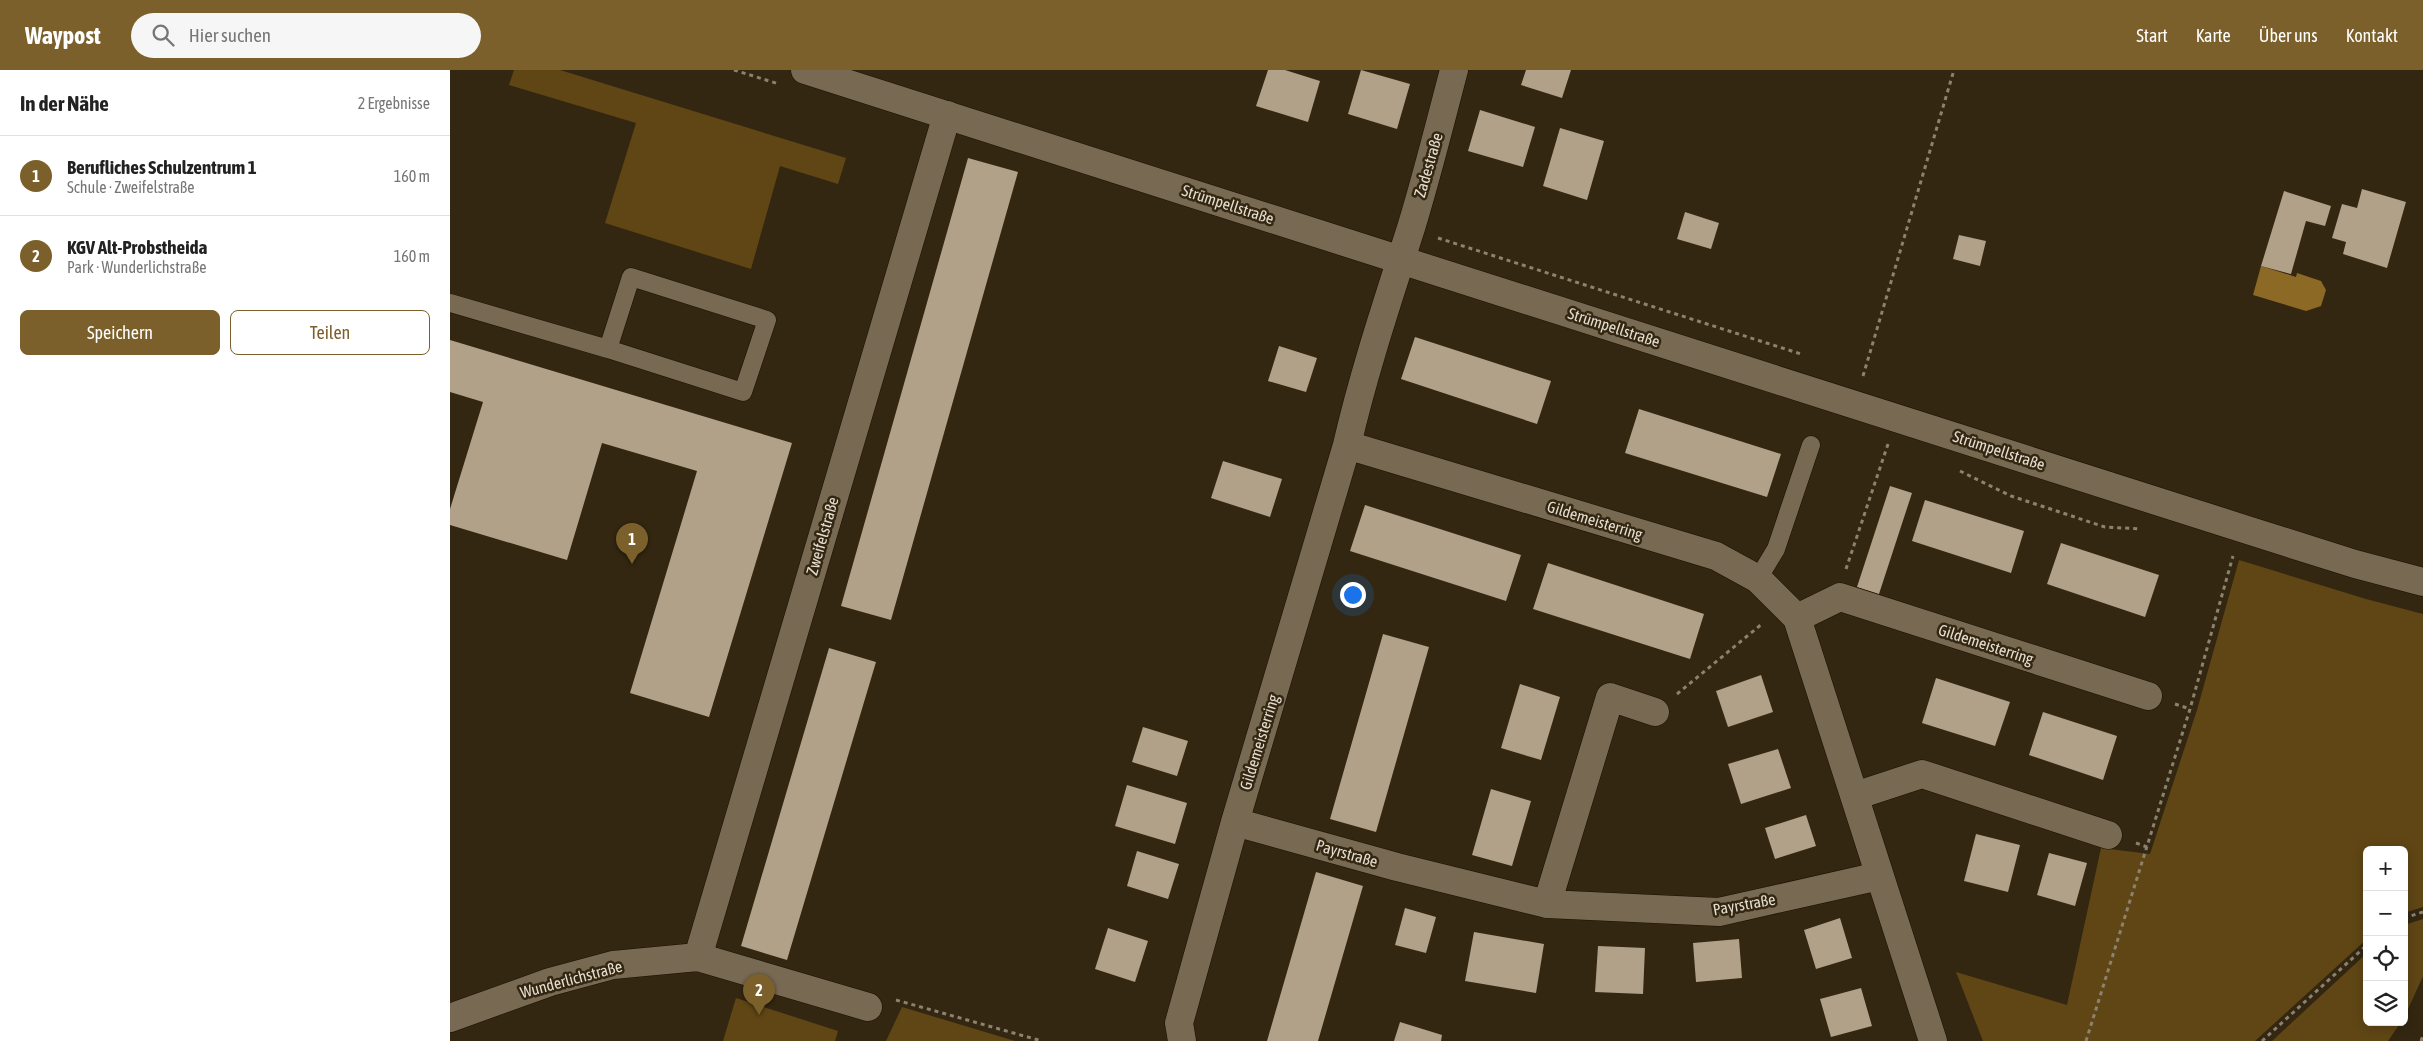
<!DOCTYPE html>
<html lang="de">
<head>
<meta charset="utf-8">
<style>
  body { margin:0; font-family:"Asap Condensed",sans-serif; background:#f6f6f6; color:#222 }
  .controls { position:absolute; right:15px; bottom:15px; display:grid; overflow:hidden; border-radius:8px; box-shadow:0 2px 12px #0003 }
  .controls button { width:45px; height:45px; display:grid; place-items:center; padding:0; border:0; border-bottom:1px solid #e0e0e0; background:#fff; color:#222; font:25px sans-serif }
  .you { position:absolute; left:902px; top:524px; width:18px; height:18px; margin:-12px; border:4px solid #fff; border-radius:50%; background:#1a73e8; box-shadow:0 0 0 8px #1a73e833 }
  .badge { display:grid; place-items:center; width:32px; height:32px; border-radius:50%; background:#7b602b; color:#fff; font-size:16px; font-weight:700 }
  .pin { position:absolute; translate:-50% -41px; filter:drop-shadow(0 1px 2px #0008) }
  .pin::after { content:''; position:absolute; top:26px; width:18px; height:15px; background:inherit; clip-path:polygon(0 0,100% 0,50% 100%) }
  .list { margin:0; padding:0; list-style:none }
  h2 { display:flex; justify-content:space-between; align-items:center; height:65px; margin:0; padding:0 20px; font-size:21px }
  h2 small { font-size:16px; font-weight:400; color:#767676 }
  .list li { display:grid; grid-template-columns:32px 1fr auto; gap:15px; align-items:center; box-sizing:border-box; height:80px; padding:0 20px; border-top:1px solid #e0e0e0 }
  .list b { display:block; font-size:19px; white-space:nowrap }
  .list p { margin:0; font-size:16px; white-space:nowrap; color:#767676 }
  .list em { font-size:16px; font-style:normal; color:#767676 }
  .actions { display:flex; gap:10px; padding:15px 20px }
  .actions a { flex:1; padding:11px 0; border:1px solid #7b602b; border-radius:8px; text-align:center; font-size:18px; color:#7b602b }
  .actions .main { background:#7b602b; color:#fff }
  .icon { flex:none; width:28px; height:28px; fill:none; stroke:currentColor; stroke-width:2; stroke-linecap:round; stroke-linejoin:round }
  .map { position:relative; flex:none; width:1973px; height:971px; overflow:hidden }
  header { display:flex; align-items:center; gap:30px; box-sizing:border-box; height:70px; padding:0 25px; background:#7b602b; color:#fff }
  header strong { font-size:24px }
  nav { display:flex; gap:28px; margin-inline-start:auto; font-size:18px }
  .search { width:350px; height:45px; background:#f6f6f6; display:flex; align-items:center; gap:12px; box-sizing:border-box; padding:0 18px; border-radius:28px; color:#767676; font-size:19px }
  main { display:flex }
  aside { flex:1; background:#fff }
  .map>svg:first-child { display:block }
  .green { fill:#604615 }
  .water { fill:#8d6926 }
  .building { fill:#b0a188 }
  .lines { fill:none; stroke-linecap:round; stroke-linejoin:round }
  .service-casing { stroke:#1b0f00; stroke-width:19 }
  .minor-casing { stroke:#1b0f00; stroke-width:29 }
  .tertiary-casing { stroke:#1b0f00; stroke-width:29 }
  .path { stroke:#8c8270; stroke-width:3; stroke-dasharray:4 4; stroke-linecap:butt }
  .service { stroke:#776952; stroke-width:18 }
  .minor { stroke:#776952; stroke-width:28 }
  .tertiary { stroke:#776952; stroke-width:28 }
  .labels { text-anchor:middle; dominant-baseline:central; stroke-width:5; stroke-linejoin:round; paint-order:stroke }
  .street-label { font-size:16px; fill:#e5ddd0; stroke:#332711 }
</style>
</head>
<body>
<header>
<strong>Waypost</strong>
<div class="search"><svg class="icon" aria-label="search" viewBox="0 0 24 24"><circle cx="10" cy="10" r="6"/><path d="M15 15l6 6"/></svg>Hier suchen</div>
<nav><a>Start</a><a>Karte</a><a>Über uns</a><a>Kontakt</a></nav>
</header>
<main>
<aside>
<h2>In der Nähe<small>2 Ergebnisse</small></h2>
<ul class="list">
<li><span class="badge">1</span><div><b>Berufliches Schulzentrum 1</b><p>Schule · Zweifelstraße</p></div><em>160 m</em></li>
<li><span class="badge">2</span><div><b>KGV Alt-Probstheida</b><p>Park · Wunderlichstraße</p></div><em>160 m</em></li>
</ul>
<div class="actions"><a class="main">Speichern</a><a>Teilen</a></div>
</aside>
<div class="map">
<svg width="1973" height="971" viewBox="0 0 1973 971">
  <rect width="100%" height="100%" fill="#332711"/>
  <path class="green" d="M 64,0 L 110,0 L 396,88 L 388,114 L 330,96 L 301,199 L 155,153 L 186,53 L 59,15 Z
    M 1789,490 L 1916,529 L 1973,544 L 1973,837 L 1954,843 L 1954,780 L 1917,780 L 1917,869 L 1805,971 L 1533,971 L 1506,902 L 1617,935 L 1651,778 L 1700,784 L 1747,640 Z
    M 1973,849 L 1973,906 L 1954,948 L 1954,855 Z
    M 1917,883 L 1917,952 L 1951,952 L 1938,971 L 1822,971 Z
    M 286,928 L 388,961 L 385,971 L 273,971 Z
    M 452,937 L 565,971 L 436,971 Z"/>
  <path class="water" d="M 1811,196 L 1846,207 L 1847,203 L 1871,211 L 1876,220 L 1871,236 L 1856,241 L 1803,225 Z"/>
  <path class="building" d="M 818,0 L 835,0 L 870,11 L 858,52 L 806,36 Z
    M 911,0 L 960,14 L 947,59 L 898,44 Z
    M 1076,0 L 1121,0 L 1112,28 L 1071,15 Z
    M 1030,40 L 1085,57 L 1073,97 L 1018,81 Z
    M 1110,58 L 1154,71 L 1137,130 L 1093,116 Z
    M 518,88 L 568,102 L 441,550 L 391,536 Z
    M 1912,119 L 1956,132 L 1937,198 L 1893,184 L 1896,172 L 1882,168 L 1892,134 L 1907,138 Z
    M 1834,121 L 1881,136 L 1875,156 L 1856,151 L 1841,204 L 1811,196 Z
    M 1235,142 L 1269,153 L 1261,179 L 1227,169 Z
    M 1509,165 L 1536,171 L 1530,196 L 1503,189 Z
    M 965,267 L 1101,311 L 1087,354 L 951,309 Z
    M 0,270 L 342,373 L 259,647 L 180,623 L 247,401 L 152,373 L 117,490 L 0,455 L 0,439 L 33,332 L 0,322 Z
    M 829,276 L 867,288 L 856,322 L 818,311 Z
    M 1189,339 L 1331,384 L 1317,427 L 1175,383 Z
    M 773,391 L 832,409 L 820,447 L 761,428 Z
    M 1440,416 L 1462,423 L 1429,524 L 1407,517 Z
    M 1475,430 L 1574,461 L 1561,503 L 1462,471 Z
    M 915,435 L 1071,485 L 1056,531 L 900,481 Z
    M 1611,473 L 1709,505 L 1695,547 L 1597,514 Z
    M 1098,493 L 1254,544 L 1240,589 L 1083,539 Z
    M 933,564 L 979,577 L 926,762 L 880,749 Z
    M 379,578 L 426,592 L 337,890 L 291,876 Z
    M 1311,605 L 1323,642 L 1278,657 L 1266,621 Z
    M 1486,608 L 1560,632 L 1545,676 L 1472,653 Z
    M 1070,614 L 1110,627 L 1091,690 L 1051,678 Z
    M 1593,642 L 1667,666 L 1653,710 L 1579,685 Z
    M 693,657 L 738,671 L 727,706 L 682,692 Z
    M 1328,679 L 1341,718 L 1291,734 L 1278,694 Z
    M 677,715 L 737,733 L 725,774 L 665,756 Z
    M 1041,719 L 1081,731 L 1062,796 L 1022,785 Z
    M 1356,745 L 1366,776 L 1325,789 L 1315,758 Z
    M 1526,764 L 1570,775 L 1558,822 L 1514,811 Z
    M 687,781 L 729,794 L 718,829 L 677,816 Z
    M 1599,783 L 1637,793 L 1625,836 L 1587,825 Z
    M 866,802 L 913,816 L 868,971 L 817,971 Z
    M 955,838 L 986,847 L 976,883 L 945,875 Z
    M 1390,848 L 1402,888 L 1366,899 L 1354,860 Z
    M 658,858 L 698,871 L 685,912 L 645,899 Z
    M 1024,862 L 1094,874 L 1086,923 L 1015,911 Z
    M 1289,869 L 1292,908 L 1246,912 L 1243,873 Z
    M 1148,876 L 1195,878 L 1193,924 L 1145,922 Z
    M 1411,918 L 1422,956 L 1381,967 L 1370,929 Z
    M 950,952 L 992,965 L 991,971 L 944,971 Z"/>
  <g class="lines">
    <defs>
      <path id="service" d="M 181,207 L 317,250 L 293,322 L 158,279 Z
        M 0,233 L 158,279
        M 1308,509 L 1326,479 L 1361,375"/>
      <path id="minor" d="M 897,375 L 1266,486 L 1308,509 L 1347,548 L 1483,971
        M 1347,548 L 1390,527 L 1698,626
        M 1405,726 L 1472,704 L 1658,765
        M 785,752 L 947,797 L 1097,834 L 1269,842 L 1429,806
        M 1097,834 L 1160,627 L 1205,642
        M 248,887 L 497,45
        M 0,948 L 100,912 L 163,895 L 248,887 L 418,937
        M 732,971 L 729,953 L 785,752 L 897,375 C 914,301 938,230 961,158 C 977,106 990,53 1004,0"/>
      <path id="tertiary" d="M 355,0 L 1791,458 L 1905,494 L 1973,512"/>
    </defs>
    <use href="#service" class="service-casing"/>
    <use href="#minor" class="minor-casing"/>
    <use href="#tertiary" class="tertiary-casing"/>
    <path class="path" d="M 284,0 L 329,14
      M 988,168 L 1351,284
      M 1413,306 L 1504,0
      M 1510,401 L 1561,426 L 1655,457 L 1691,459
      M 1396,499 L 1438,374
      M 1227,624 L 1313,553
      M 1725,634 L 1740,639
      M 1686,773 L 1697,777
      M 1954,848 L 1973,842
      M 446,930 L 592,971
      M 1636,971 L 1740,639 L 1783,486
      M 1812,971 L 1917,875
      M 1971,971 L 1973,965"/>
    <use href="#service" class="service"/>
    <use href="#minor" class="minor"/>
    <use href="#tertiary" class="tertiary"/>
  </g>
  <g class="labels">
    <g class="street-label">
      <text transform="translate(978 95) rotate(-74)">Zadestraße</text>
      <text transform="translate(778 134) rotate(18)">Strümpellstraße</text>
      <text transform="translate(1164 257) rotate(18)">Strümpellstraße</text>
      <text transform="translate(1549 380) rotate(18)">Strümpellstraße</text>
      <text transform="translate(1145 450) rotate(17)">Gildemeisterring</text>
      <text transform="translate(372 466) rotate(-74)">Zweifelstraße</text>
      <text transform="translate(1536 574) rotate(18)">Gildemeisterring</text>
      <text transform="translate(809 672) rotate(-73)">Gildemeisterring</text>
      <text transform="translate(897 783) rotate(16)">Payrstraße</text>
      <text transform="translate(1294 834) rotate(-10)">Payrstraße</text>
      <text transform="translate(121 909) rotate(-15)">Wunderlichstraße</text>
    </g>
  </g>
</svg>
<div class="controls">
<button>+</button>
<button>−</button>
<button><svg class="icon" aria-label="locate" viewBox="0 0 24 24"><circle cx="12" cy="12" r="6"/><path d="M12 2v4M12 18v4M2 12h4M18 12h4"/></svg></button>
<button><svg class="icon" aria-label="layers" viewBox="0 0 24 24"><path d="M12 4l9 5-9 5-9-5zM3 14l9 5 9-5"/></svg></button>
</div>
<div class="you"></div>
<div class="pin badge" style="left:182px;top:494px">1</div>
<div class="pin badge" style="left:309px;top:945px">2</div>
</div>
</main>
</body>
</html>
